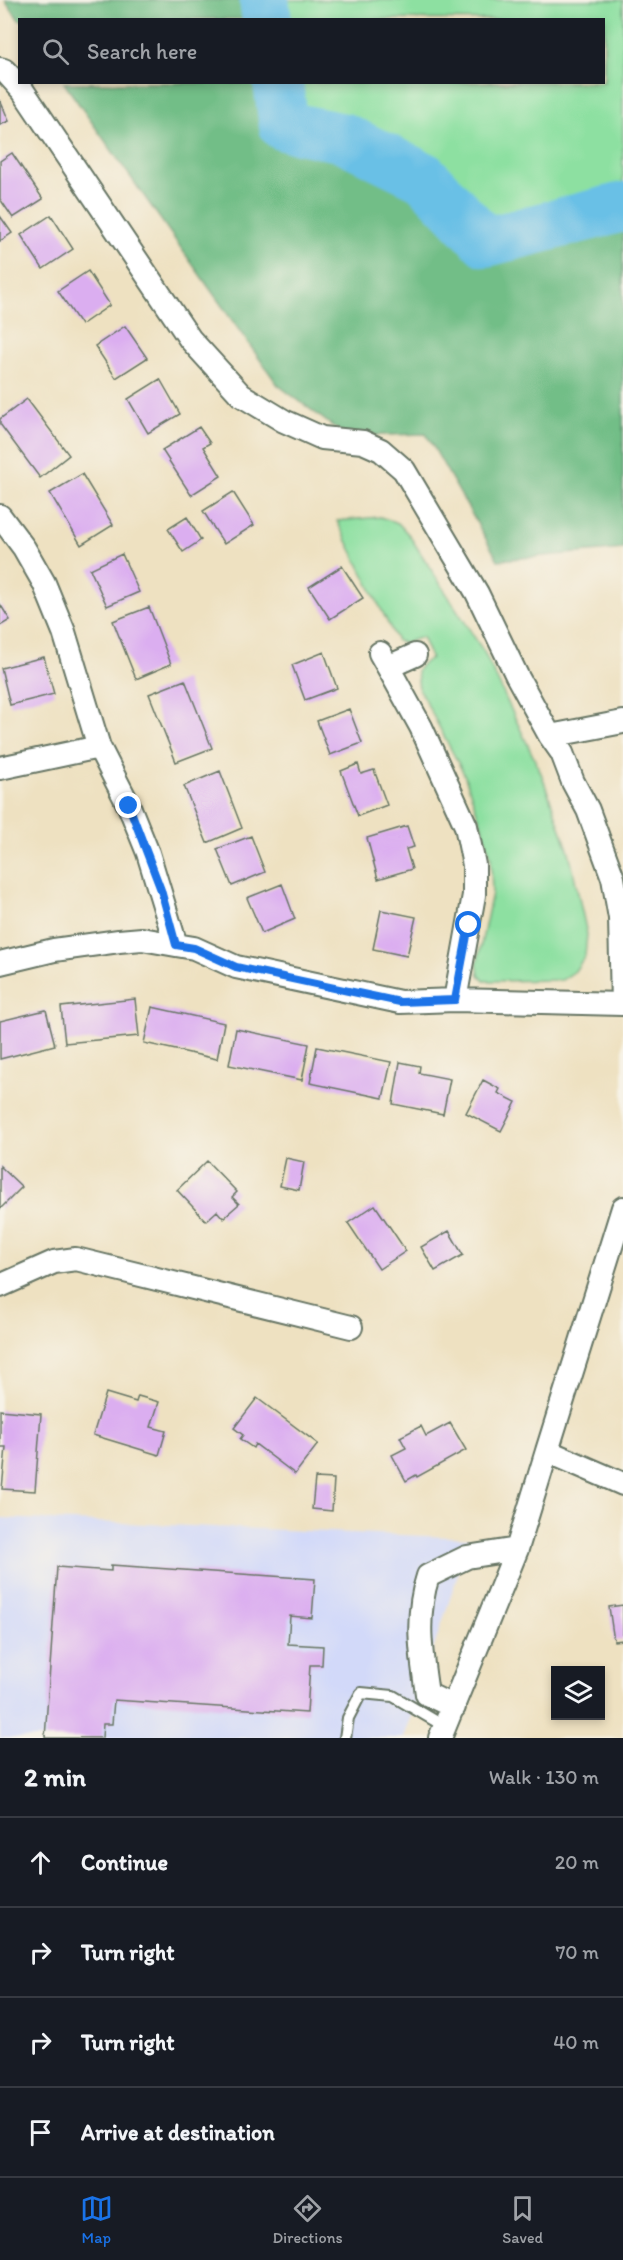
<!DOCTYPE html>
<html lang="en">
<head>
<meta charset="utf-8">
<style>
  body { margin:0; font-family:Itim,sans-serif; background:#20242c; color:#f1f3f6 }
  .controls { position:absolute; right:18px; bottom:18px; display:grid; overflow:hidden; border-radius:0px; box-shadow:0 3px 9px #0003 }
  .controls button { width:54px; height:54px; display:grid; place-items:center; padding:0; border:0; border-bottom:2px solid #363941; background:#171b24; color:#f1f3f6; font:30px sans-serif }
  .stop { position:absolute; width:18px; height:18px; margin:-14px; border:4px solid #1a73e8; border-radius:50%; background:#fff }
  .stop.end { background:#1a73e8; border-color:#fff; box-shadow:0 2px 6px #0008 }
  .list { margin:0; padding:0; list-style:none }
  h2 { display:flex; justify-content:space-between; align-items:center; height:78px; margin:0; padding:0 24px; font-size:26px }
  h2 small { font-size:20px; font-weight:400; color:#9ea1a6 }
  .list li { display:grid; grid-template-columns:39px 1fr auto; gap:18px; align-items:center; box-sizing:border-box; height:90px; padding:0 24px; border-top:2px solid #363941 }
  .list b { display:block; font-size:22px; white-space:nowrap }
  .list em { font-size:20px; font-style:normal; color:#9ea1a6 }
  .icon { flex:none; width:33px; height:33px; fill:none; stroke:currentColor; stroke-width:2; stroke-linecap:round; stroke-linejoin:round }
  .map { position:relative; flex:none; width:623px; height:1738px; overflow:hidden }
  .search { position:absolute; background:#171b24; box-shadow:0 3px 9px #0003; left:18px; right:18px; top:18px; height:66px; display:flex; align-items:center; gap:15px; box-sizing:border-box; padding:0 21px; border-radius:0px; color:#9ea1a6; font-size:22px }
  .sheet { height:438px; background:#171b24 }
  nav { display:flex; justify-content:space-around; align-items:center; box-sizing:border-box; height:84px; border-top:2px solid #363941; background:#171b24; font-size:16px; color:#9ea1a6 }
  nav a { display:grid; justify-items:center; gap:3px }
  nav .on { color:#1a73e8 }
  .map>svg:first-child { display:block }
  .built { fill:#d2d9f9 }
  .green { fill:#8de0a1; stroke:#568e6a; stroke-width:1.5 }
  .forest { fill:#72be87; stroke:#487e5e; stroke-width:1.5 }
  .lines { fill:none; stroke-linecap:round; stroke-linejoin:round }
  .river { stroke:#69c0e6; stroke-width:50 }
  .building { fill:#dbaef0 }
  .lane-casing { stroke:#677665; stroke-width:14 }
  .street-casing { stroke:#677665; stroke-width:26 }
  .lane { stroke:#fff; stroke-width:10 }
  .street { stroke:#fff; stroke-width:22 }
  .route { stroke:#1a73e8; stroke-width:8 }
</style>
</head>
<body>
<div class="map">
<svg width="623" height="1738" viewBox="0 0 623 1738">
  <rect width="100%" height="100%" fill="#f7f3e8"/>
  <filter id="ink" filterUnits="userSpaceOnUse"><feTurbulence type="fractalNoise" baseFrequency=".0167" numOctaves="2"/><feDisplacementMap in="SourceGraphic" scale="12" xChannelSelector="R" yChannelSelector="G"/><feConvolveMatrix kernelMatrix="1 2 1 2 8 2 1 2 1" color-interpolation-filters="sRGB"/></filter>
  <filter id="wash" filterUnits="userSpaceOnUse"><feTurbulence type="fractalNoise" baseFrequency=".008" numOctaves="4" result="noise"/><feDisplacementMap in="SourceGraphic" scale="24" xChannelSelector="R" yChannelSelector="G"/><feGaussianBlur stdDeviation="1.35" result="paint"/><feColorMatrix in="noise" values="0 0 0 0 0 0 0 0 0 0 0 0 0 0 0 0 0 1.4 0 .05"/><feComposite in="paint" operator="in"/></filter>
  <g filter="url(#wash)">
    <rect width="100%" height="100%" fill="#eee1c1"/>
    <path class="built" d="M 0,1518 L 470,1538 L 404,1738 L 0,1738 Z"/>
    <path class="green" d="M 264,0 L 623,0 L 623,207 L 486,242 L 424,177 L 344,138 L 284,126 L 278,83 L 604,82 L 604,20 L 267,19 Z
      M 380,517 L 398,523 L 409,535 L 484,652 L 541,773 L 569,852 L 587,934 L 585,956 L 575,971 L 562,980 L 485,981 L 479,975 L 477,964 L 492,893 L 491,859 L 483,829 L 464,774 L 419,689 L 417,671 L 421,665 L 431,658 L 422,637 L 405,643 L 397,641 L 337,521 Z"/>
    <path class="forest" d="M 5,0 L 264,0 L 267,19 L 19,20 Z
      M 64,83 L 278,83 L 285,126 L 344,138 L 424,177 L 486,242 L 623,207 L 623,549 L 498,560 L 426,434 L 346,436 L 278,385 Z"/>
    <g class="lines">
      <path class="river" d="M 264,0 L 267,20
        M 278,82 L 284,126 L 344,138 L 424,177 L 486,242 L 623,207"/>
    </g>
    <g id="blocks">
      <path class="building" d="M 0,100 L 9,121 L 0,125 Z
        M 12,153 L 43,199 L 13,218 L 0,199 L 0,161 Z
        M 51,215 L 73,249 L 43,269 L 21,235 Z
        M 0,216 L 12,233 L 0,241 Z
        M 88,271 L 110,305 L 81,325 L 58,291 Z
        M 125,326 L 147,358 L 116,378 L 95,346 Z
        M 160,379 L 180,414 L 148,433 L 128,399 Z
        M 27,399 L 69,455 L 40,478 L 0,424 L 0,419 Z
        M 199,427 L 210,443 L 203,447 L 221,476 L 191,495 L 162,450 Z
        M 82,474 L 113,525 L 81,545 L 50,493 Z
        M 233,492 L 254,525 L 224,544 L 203,511 Z
        M 187,517 L 201,540 L 183,552 L 168,529 Z
        M 122,554 L 139,592 L 107,606 L 90,569 Z
        M 342,566 L 363,598 L 330,619 L 309,587 Z
        M 0,604 L 10,620 L 0,626 Z
        M 149,607 L 171,664 L 136,679 L 113,621 Z
        M 324,652 L 337,688 L 305,700 L 292,665 Z
        M 44,657 L 54,694 L 10,705 L 1,668 Z
        M 185,680 L 212,748 L 176,762 L 149,694 Z
        M 349,709 L 362,743 L 330,755 L 317,721 Z
        M 358,764 L 361,774 L 374,770 L 387,805 L 358,816 L 341,771 Z
        M 220,771 L 242,828 L 207,843 L 184,786 Z
        M 407,826 L 414,847 L 406,849 L 412,869 L 378,879 L 367,838 Z
        M 251,836 L 265,872 L 232,886 L 217,849 Z
        M 282,884 L 295,919 L 262,933 L 247,898 Z
        M 381,910 L 416,917 L 407,956 L 373,949 Z
        M 135,999 L 139,1036 L 65,1043 L 61,1007 Z
        M 152,1007 L 224,1023 L 217,1059 L 144,1043 Z
        M 46,1010 L 55,1045 L 0,1059 L 0,1021 Z
        M 236,1029 L 309,1044 L 302,1080 L 229,1065 Z
        M 317,1047 L 391,1062 L 383,1098 L 310,1083 Z
        M 400,1062 L 420,1066 L 419,1073 L 450,1079 L 443,1114 L 393,1104 Z
        M 483,1080 L 500,1089 L 498,1093 L 516,1102 L 501,1131 L 466,1113 Z
        M 286,1158 L 304,1162 L 299,1190 L 280,1186 Z
        M 207,1161 L 237,1192 L 232,1197 L 239,1204 L 223,1218 L 217,1211 L 206,1221 L 177,1190 Z
        M 0,1166 L 22,1187 L 0,1209 Z
        M 375,1205 L 406,1251 L 379,1269 L 348,1223 Z
        M 449,1231 L 463,1255 L 435,1271 L 421,1247 Z
        M 106,1393 L 136,1402 L 138,1396 L 159,1402 L 151,1427 L 166,1431 L 159,1455 L 93,1435 Z
        M 257,1398 L 318,1444 L 295,1474 L 255,1444 L 253,1448 L 240,1439 L 243,1435 L 234,1428 Z
        M 0,1410 L 41,1414 L 35,1491 L 2,1489 L 6,1447 L 0,1447 Z
        M 450,1423 L 466,1450 L 417,1477 L 416,1475 L 406,1481 L 392,1455 L 406,1448 L 400,1437 L 421,1426 L 426,1436 Z
        M 315,1478 L 334,1479 L 332,1511 L 312,1509 Z
        M 111,1565 L 315,1579 L 312,1618 L 290,1616 L 288,1644 L 323,1646 L 322,1665 L 310,1665 L 307,1713 L 114,1700 L 112,1724 L 103,1724 L 102,1738 L 45,1738 L 57,1567 L 111,1571 Z
        M 623,1605 L 623,1640 L 614,1641 L 609,1607 Z"/>
    </g>
  </g>
  <g filter="url(#ink)">
    <use href="#blocks" fill-opacity="0" stroke="#677665" stroke-width="1.5"/>
    <g class="lines">
      <defs>
        <path id="lane" d="M 345,1738 L 348,1718 L 361,1693 L 393,1696 L 444,1726"/>
        <path id="street" d="M 0,69 L 4,70 L 23,91 L 190,339 L 241,395 L 284,421 L 322,438 L 363,442 L 381,450 L 404,470 L 477,593 L 517,676 L 550,736 L 562,753 L 573,782 L 588,810 L 613,878 L 620,918 L 622,1004 L 455,1000 L 400,1002 L 236,967 L 194,948 L 176,945 L 148,853 L 129,806 L 99,747 L 64,632 L 44,583 L 24,548 L 0,516
          M 380,653 L 388,667 L 415,655
          M 388,667 L 421,727 L 466,826 L 474,865 L 474,895 L 455,1000
          M 550,736 L 623,722
          M 0,768 L 99,747
          M 0,963 L 54,950 L 119,941 L 142,939 L 176,945
          M 0,1286 L 54,1262 L 76,1259 L 351,1327
          M 547,1451 L 623,1208
          M 454,1707 L 427,1694 C 421,1654 415,1615 428,1576 L 467,1557 L 517,1549
          M 440,1738 L 517,1549 L 547,1451 L 623,1484"/>
      </defs>
      <use href="#lane" class="lane-casing"/>
      <use href="#street" class="street-casing"/>
      <use href="#lane" class="lane"/>
      <use href="#street" class="street"/>
    </g>
  </g>
  <g class="lines" filter="url(#ink)">
    <path class="route" d="M 129,806 L 161,890 L 176,945 L 194,948 L 236,967 L 400,1002 L 455,1000 L 469,925"/>
  </g>
</svg>
<div class="controls">
<button><svg class="icon" aria-label="layers" viewBox="0 0 24 24"><path d="M12 4l9 5-9 5-9-5zM3 14l9 5 9-5"/></svg></button>
</div>
<div class="stop" style="left:469px;top:925px"></div>
<div class="stop end" style="left:129px;top:806px"></div>
<div class="search"><svg class="icon" aria-label="search" viewBox="0 0 24 24"><circle cx="10" cy="10" r="6"/><path d="M15 15l6 6"/></svg>Search here</div>
</div>
<section class="sheet">
<h2>2 min<small>Walk · 130 m</small></h2>
<ul class="list">
<li><svg class="icon" aria-label="ahead" viewBox="0 0 24 24"><path d="M12 20V5M6 11l6-6 6 6"/></svg><div><b>Continue</b></div><em>20 m</em></li>
<li><svg class="icon" aria-label="right" viewBox="0 0 24 24"><path d="M7 20v-9h11M14 6l5 5-5 5"/></svg><div><b>Turn right</b></div><em>70 m</em></li>
<li><svg class="icon" aria-label="right" viewBox="0 0 24 24"><path d="M7 20v-9h11M14 6l5 5-5 5"/></svg><div><b>Turn right</b></div><em>40 m</em></li>
<li><svg class="icon" aria-label="arrive" viewBox="0 0 24 24"><path d="M6 21V4h12l-3 4 3 4H6"/></svg><div><b>Arrive at destination</b></div></li>
</ul>
</section>
<nav>
<a class="on"><svg class="icon" aria-label="map" viewBox="0 0 24 24"><path d="M3 6l6-2 6 2 6-2v14l-6 2-6-2-6 2zM9 4v14M15 6v14"/></svg>Map</a>
<a><svg class="icon" aria-label="directions" viewBox="0 0 24 24"><path d="M12 3l9 9-9 9-9-9zM9 14v-3h6M13 9l2 2-2 2"/></svg>Directions</a>
<a><svg class="icon" aria-label="saved" viewBox="0 0 24 24"><path d="M7 4h10v16l-5-4-5 4z"/></svg>Saved</a>
</nav>
</body>
</html>
